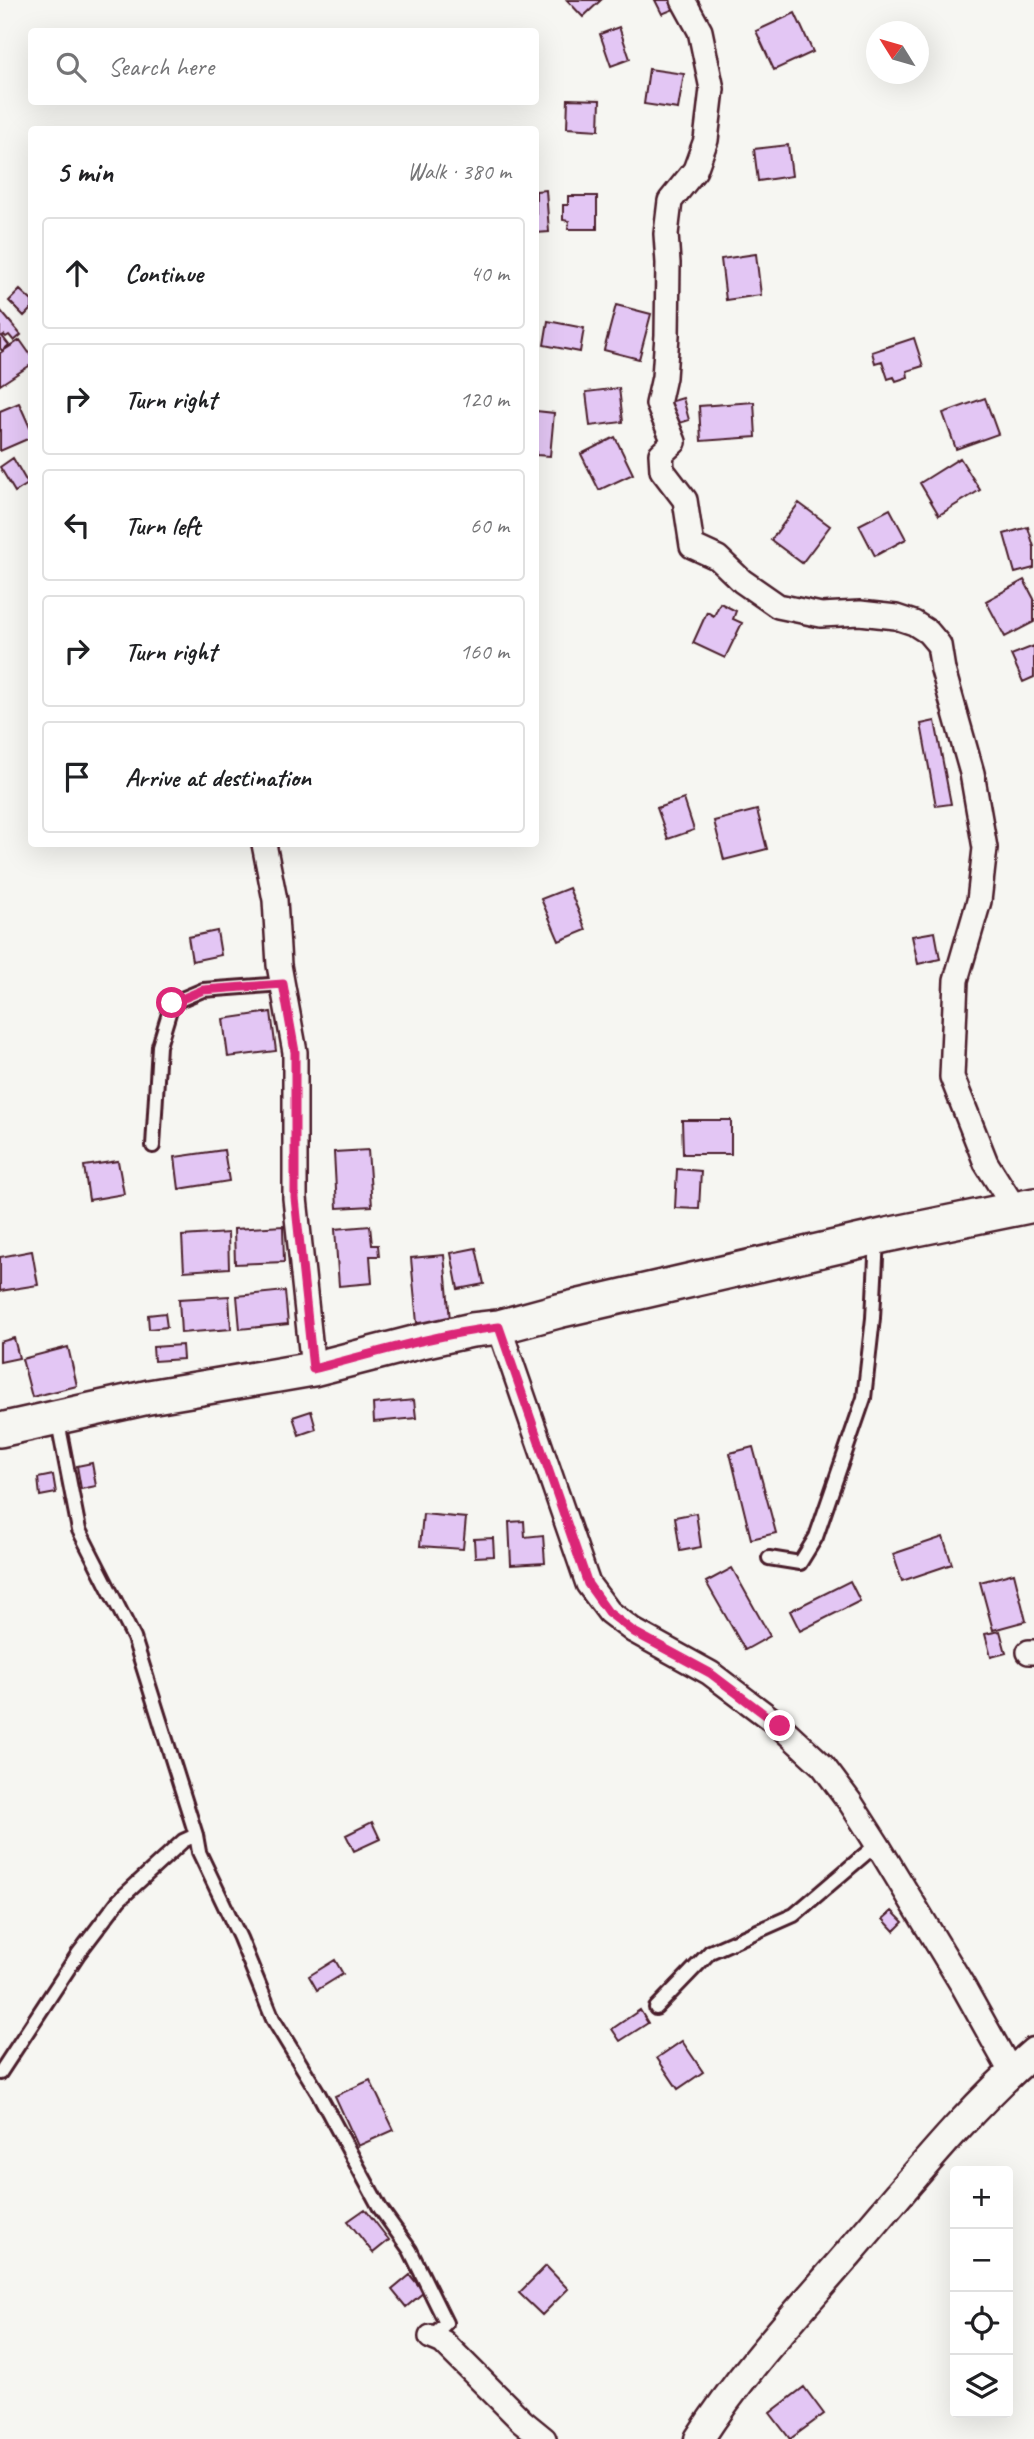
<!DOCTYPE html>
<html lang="en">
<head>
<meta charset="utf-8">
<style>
  body { margin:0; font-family:Caveat,sans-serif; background:#f6f6f6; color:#202124 }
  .controls { position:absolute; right:21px; bottom:21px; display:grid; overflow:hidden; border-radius:7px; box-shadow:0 7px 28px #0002 }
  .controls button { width:63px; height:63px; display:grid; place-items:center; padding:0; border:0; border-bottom:2px solid #e0e0e0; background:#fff; color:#202124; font:35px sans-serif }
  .compass { position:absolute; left:866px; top:21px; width:63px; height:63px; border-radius:50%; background:#fff; box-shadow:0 7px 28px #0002; rotate:307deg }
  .stop { position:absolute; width:21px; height:21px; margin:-16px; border:5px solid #db2777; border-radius:50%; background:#fff }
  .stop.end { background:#db2777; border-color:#fff; box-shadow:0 2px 7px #0008 }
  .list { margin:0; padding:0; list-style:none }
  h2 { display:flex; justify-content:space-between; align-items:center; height:91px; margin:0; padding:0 28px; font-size:30px }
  h2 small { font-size:23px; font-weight:400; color:#757577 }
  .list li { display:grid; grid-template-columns:46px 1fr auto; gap:21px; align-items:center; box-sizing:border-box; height:112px; margin:0 14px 14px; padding:0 14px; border:2px solid #e0e0e0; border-radius:7px }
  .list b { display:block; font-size:26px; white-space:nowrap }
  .list em { font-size:23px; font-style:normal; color:#757577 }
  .icon { flex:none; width:38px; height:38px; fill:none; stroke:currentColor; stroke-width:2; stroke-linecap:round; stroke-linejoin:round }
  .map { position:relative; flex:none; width:1034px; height:2439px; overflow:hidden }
  .search { position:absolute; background:#fff; box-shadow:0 7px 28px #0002; left:28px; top:28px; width:511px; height:77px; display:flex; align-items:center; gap:18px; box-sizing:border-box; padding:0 24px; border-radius:7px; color:#757577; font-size:26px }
  .panel { position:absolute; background:#fff; box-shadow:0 7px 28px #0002; left:28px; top:126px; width:511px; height:721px; border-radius:7px }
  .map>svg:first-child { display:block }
  .building { fill:#e3c6f4; stroke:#4a1f2b; stroke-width:2 }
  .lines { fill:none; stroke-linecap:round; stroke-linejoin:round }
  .service-casing { stroke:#4a1f2b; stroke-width:18 }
  .minor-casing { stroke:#4a1f2b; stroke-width:28 }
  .tertiary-casing { stroke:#4a1f2b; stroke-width:33 }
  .secondary-casing { stroke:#4a1f2b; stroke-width:38 }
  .service { stroke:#f6f6f2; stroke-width:12 }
  .minor { stroke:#f6f6f2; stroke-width:23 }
  .tertiary { stroke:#f6f6f2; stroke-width:28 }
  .secondary { stroke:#f6f6f2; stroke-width:33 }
  .route { stroke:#db2777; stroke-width:9 }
</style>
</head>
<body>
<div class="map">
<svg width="1034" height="2439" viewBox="0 0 1034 2439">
  <rect width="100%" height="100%" fill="#f6f6f2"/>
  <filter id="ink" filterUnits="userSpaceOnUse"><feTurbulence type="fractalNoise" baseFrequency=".0143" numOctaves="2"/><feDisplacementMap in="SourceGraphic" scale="14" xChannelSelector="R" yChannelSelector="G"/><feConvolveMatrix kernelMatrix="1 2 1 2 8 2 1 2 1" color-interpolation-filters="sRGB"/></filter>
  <g filter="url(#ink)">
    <path class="building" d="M 567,0 L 601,0 L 583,17 Z
      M 655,0 L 670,0 L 674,9 L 662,14 Z
      M 795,13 L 813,52 L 774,70 L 756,31 Z
      M 619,27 L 630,59 L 611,66 L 600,34 Z
      M 649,69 L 684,74 L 678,109 L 644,104 Z
      M 568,99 L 600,100 L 599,130 L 567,128 Z
      M 788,145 L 792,176 L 758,181 L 754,149 Z
      M 546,190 L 549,232 L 536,233 L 536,191 Z
      M 568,196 L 597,196 L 597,229 L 568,229 L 569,221 L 563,220 L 563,205 L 568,205 Z
      M 756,254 L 761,295 L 726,300 L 721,259 Z
      M 20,290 L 32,301 L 32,308 L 24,316 L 9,301 Z
      M 616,305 L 651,314 L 639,359 L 604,350 Z
      M 0,310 L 21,335 L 14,341 L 9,335 L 6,337 L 4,335 L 2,336 L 9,345 L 2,351 L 0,348 Z
      M 548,321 L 584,328 L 580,352 L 544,345 Z
      M 914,338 L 923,366 L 907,371 L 908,377 L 896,381 L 894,377 L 888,379 L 882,361 L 875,363 L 872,352 Z
      M 20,340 L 32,357 L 32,364 L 0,385 L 0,353 Z
      M 619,388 L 623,422 L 590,426 L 586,392 Z
      M 683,398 L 689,420 L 673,425 L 666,403 Z
      M 985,398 L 998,434 L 956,449 L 943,413 Z
      M 754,402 L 756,437 L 701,441 L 699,406 Z
      M 19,403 L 32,432 L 32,437 L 0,451 L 0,411 Z
      M 536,411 L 554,413 L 550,456 L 536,455 Z
      M 615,437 L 633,474 L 599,490 L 581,454 Z
      M 13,458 L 28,484 L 15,492 L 0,467 Z
      M 960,458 L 980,490 L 939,515 L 920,483 Z
      M 799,503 L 830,526 L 802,563 L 771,540 Z
      M 890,509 L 906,539 L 875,556 L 859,525 Z
      M 1028,527 L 1034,547 L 1034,568 L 1015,573 L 1004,534 Z
      M 1024,580 L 1034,599 L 1034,622 L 1005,637 L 986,601 Z
      M 720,603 L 736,611 L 733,619 L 742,623 L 725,658 L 693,643 L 707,612 L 714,616 Z
      M 1034,646 L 1034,677 L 1023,682 L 1011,655 Z
      M 935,721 L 951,804 L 936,806 L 921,724 Z
      M 684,799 L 694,830 L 668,839 L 657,808 Z
      M 757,810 L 767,849 L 724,860 L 714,821 Z
      M 569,888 L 586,930 L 559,941 L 541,899 Z
      M 217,931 L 221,955 L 192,961 L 188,937 Z
      M 935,932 L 940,959 L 918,964 L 912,936 Z
      M 271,1012 L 276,1051 L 228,1057 L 223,1019 Z
      M 682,1120 L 731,1120 L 731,1154 L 683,1154 Z
      M 224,1150 L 229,1181 L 179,1189 L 175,1157 Z
      M 368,1150 L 372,1206 L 337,1208 L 334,1152 Z
      M 118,1161 L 124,1194 L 89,1200 L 84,1166 Z
      M 677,1169 L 701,1171 L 699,1209 L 675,1208 Z
      M 283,1226 L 284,1262 L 235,1264 L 234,1229 Z
      M 370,1226 L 372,1245 L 378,1245 L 379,1256 L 370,1256 L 372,1283 L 339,1286 L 335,1229 Z
      M 228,1233 L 229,1268 L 184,1271 L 182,1236 Z
      M 476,1248 L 484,1284 L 458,1289 L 451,1253 Z
      M 32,1251 L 38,1285 L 0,1291 L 0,1257 Z
      M 444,1255 L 450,1320 L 417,1323 L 411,1258 Z
      M 285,1291 L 288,1324 L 240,1329 L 237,1296 Z
      M 229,1296 L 231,1329 L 181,1333 L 179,1299 Z
      M 165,1313 L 167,1327 L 149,1329 L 148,1315 Z
      M 14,1338 L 19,1358 L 0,1362 L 0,1342 Z
      M 182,1345 L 183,1359 L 154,1361 L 153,1347 Z
      M 68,1347 L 77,1386 L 32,1397 L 22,1359 Z
      M 414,1400 L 416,1418 L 374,1422 L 373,1404 Z
      M 311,1411 L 316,1429 L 299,1435 L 293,1417 Z
      M 753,1447 L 776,1533 L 751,1539 L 730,1453 Z
      M 92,1463 L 96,1486 L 81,1489 L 77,1466 Z
      M 53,1475 L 56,1493 L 40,1496 L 38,1478 Z
      M 696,1513 L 701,1547 L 680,1551 L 675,1517 Z
      M 423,1514 L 466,1518 L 463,1549 L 420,1546 Z
      M 524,1521 L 525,1537 L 543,1535 L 545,1563 L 511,1565 L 509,1522 Z
      M 943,1537 L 952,1564 L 902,1581 L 893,1554 Z
      M 493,1538 L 494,1556 L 475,1557 L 474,1539 Z
      M 732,1568 L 770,1636 L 745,1650 L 706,1582 Z
      M 1014,1573 L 1026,1621 L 993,1630 L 980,1582 Z
      M 850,1581 L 860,1601 L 800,1631 L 790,1611 Z
      M 1000,1631 L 1006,1653 L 991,1657 L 985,1634 Z
      M 372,1822 L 380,1839 L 354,1851 L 346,1835 Z
      M 892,1911 L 903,1922 L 894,1931 L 883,1919 Z
      M 335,1960 L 343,1974 L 317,1990 L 309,1976 Z
      M 640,2010 L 648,2023 L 620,2041 L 612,2029 Z
      M 682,2041 L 703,2072 L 678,2089 L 657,2058 Z
      M 370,2080 L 394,2130 L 358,2146 L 335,2096 Z
      M 365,2209 L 389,2240 L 373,2253 L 348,2221 Z
      M 546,2266 L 568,2289 L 542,2315 L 519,2293 Z
      M 410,2275 L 424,2292 L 406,2307 L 392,2290 Z
      M 804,2387 L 824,2414 L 790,2439 L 770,2413 Z"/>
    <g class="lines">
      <defs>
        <path id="service" d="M 153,1146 L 159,1046 L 172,1003 L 203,990 L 283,984
          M 769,1558 L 800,1563 L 816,1537 L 864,1398 L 873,1318 L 877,1238
          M 196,1835 L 199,1852 L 240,1938 L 273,2019 L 317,2091 L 380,2208 L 410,2250 L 446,2323 L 431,2337
          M 656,2008 L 710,1952 L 794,1915 L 877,1844
          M 0,2073 L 78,1954 L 119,1900 L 183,1841 L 196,1835 L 134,1638 L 79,1530 L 57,1417"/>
        <path id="minor" d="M 683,0 L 700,31 L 712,89 L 706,140 L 695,170 L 670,201 L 666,234 L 668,263 L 667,335 L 664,377 L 658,404 L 674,442 L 661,454 L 662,470 L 685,500 L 692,546 L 718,558 L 742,581 L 778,606 L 821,615 L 860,613 L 896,617 L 914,623 L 928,632 L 939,645 L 943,670 L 972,773 L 985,848 L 979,901 L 956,980 L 952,1077 L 986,1163 L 1015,1209
          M 264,844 L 275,900 L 279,965 L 295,1052 L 295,1198 L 313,1369
          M 499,1327 L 588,1584 L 609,1612 L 634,1631 L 710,1673 L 780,1726 L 823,1766 L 850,1802 L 877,1844 L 963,1986 L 1011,2072
          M 1029,1652 L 1034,1652
          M 431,2337 L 443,2342 L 522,2421 L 544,2439"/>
        <path id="tertiary" d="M 699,2439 C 743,2370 800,2310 853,2248 C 911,2181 967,2110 1034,2052"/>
        <path id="secondary" d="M 0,1430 L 149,1397 L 313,1369 L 418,1342 L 472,1330 L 499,1327 L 558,1311 L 887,1235 L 1034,1205"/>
      </defs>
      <use href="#service" class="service-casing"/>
      <use href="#minor" class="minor-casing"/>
      <use href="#tertiary" class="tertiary-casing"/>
      <use href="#secondary" class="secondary-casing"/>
      <use href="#service" class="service"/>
      <use href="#minor" class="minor"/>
      <use href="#tertiary" class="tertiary"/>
      <use href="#secondary" class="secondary"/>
    </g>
  </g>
  <g class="lines" filter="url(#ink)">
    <path class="route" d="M 172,1003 L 203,990 L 283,984 L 295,1052 L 295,1198 L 313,1369 C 375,1353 436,1334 499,1327 L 588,1584 L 608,1612 L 634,1632 L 710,1673 L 780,1726"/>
  </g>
</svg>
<div class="controls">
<button>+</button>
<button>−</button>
<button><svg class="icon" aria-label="locate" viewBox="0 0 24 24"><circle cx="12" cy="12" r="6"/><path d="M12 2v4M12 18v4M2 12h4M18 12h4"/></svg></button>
<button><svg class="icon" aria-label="layers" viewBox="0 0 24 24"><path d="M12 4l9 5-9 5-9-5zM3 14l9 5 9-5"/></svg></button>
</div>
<svg class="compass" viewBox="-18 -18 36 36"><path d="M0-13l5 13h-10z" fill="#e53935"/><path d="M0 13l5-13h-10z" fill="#757577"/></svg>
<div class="stop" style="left:172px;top:1003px"></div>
<div class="stop end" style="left:780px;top:1726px"></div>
<div class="search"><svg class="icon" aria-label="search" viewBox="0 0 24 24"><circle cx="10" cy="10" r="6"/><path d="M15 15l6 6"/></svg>Search here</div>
<section class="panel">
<h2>5 min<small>Walk · 380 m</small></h2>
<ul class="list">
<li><svg class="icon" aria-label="ahead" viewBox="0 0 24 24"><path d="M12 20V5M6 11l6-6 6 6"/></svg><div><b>Continue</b></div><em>40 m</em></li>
<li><svg class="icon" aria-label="right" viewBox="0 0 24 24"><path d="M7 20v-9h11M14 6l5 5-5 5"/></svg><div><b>Turn right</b></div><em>120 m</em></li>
<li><svg class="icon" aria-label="left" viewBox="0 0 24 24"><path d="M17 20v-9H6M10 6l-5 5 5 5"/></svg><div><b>Turn left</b></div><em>60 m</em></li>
<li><svg class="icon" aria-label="right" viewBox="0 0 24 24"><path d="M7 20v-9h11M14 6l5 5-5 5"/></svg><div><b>Turn right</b></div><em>160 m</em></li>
<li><svg class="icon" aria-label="arrive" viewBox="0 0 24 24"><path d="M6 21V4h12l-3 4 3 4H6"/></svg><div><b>Arrive at destination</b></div></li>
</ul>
</section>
</div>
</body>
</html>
